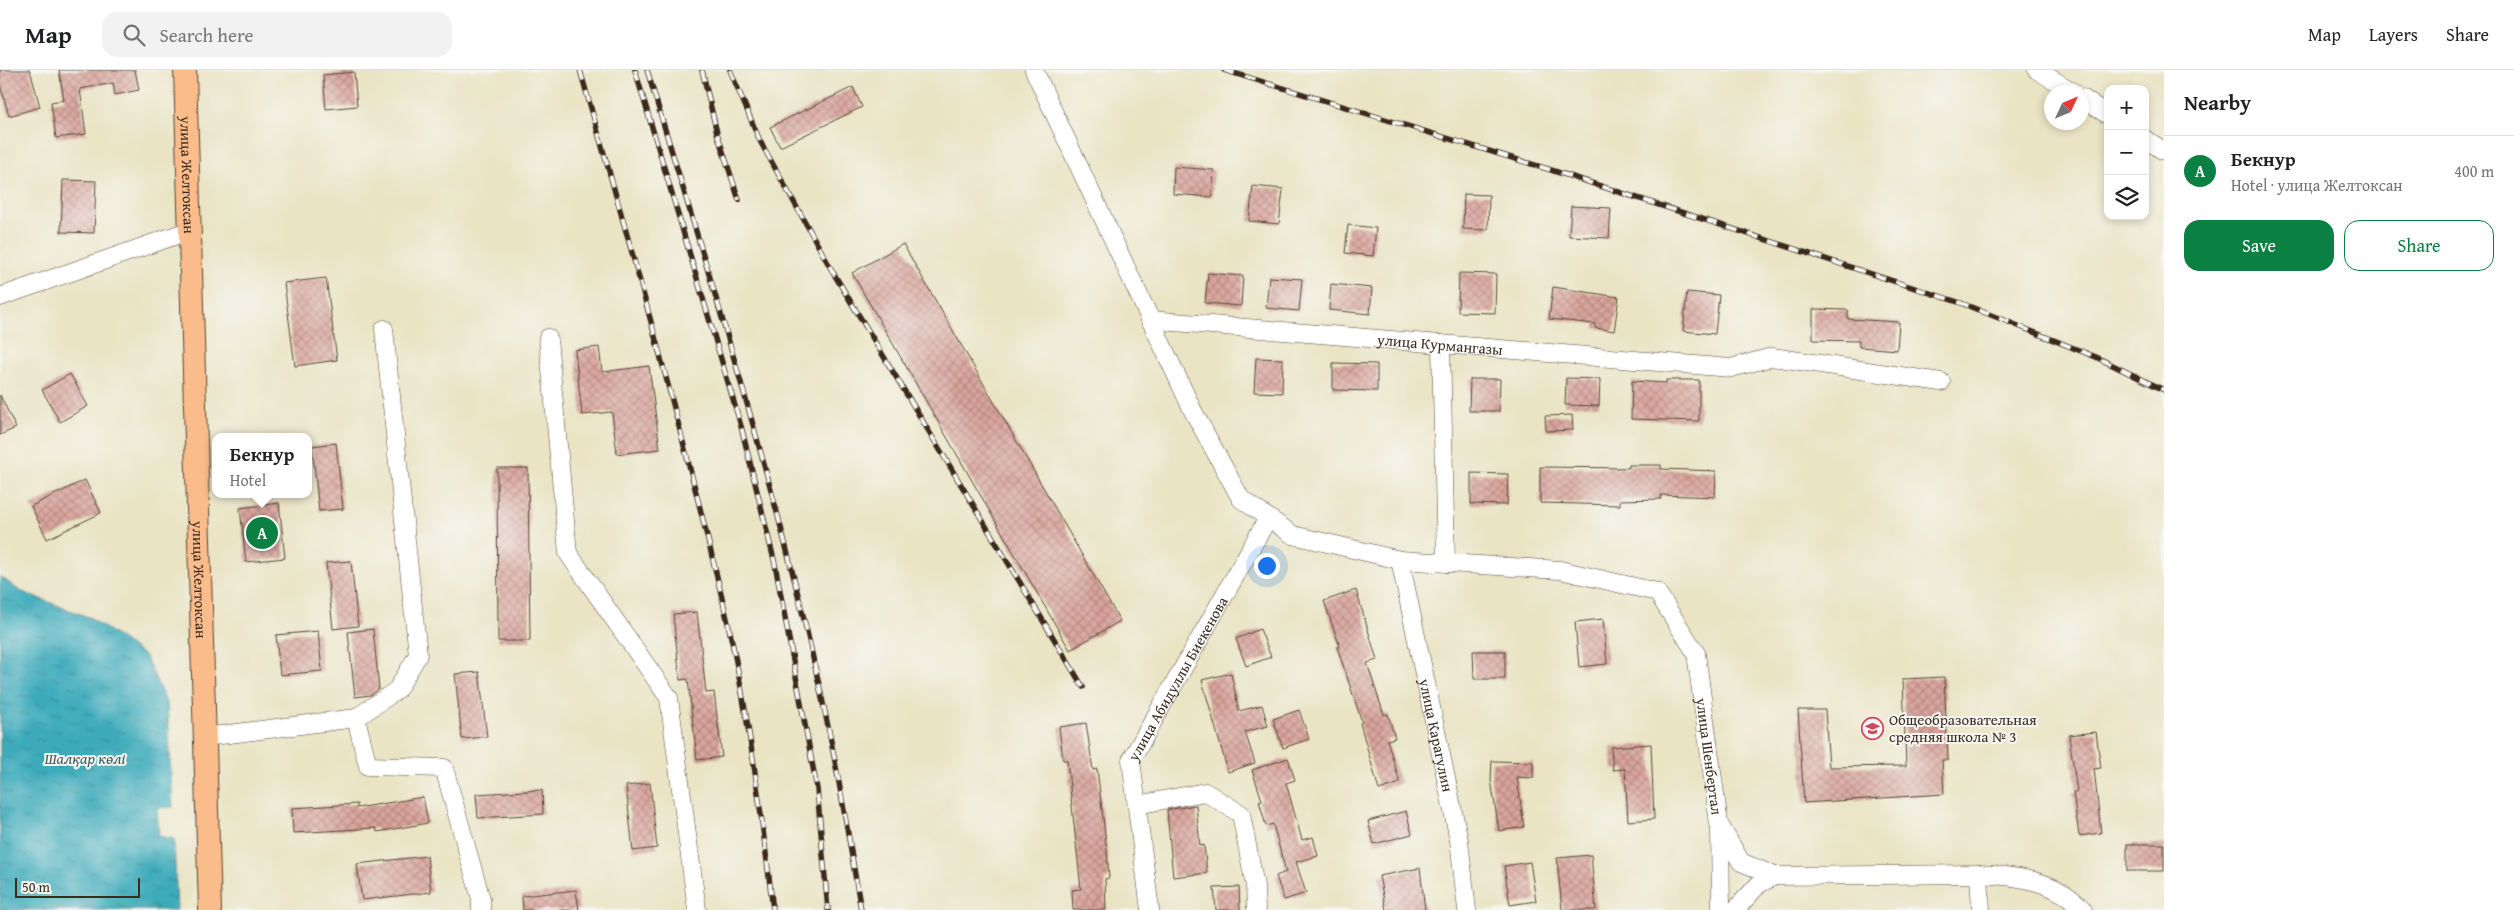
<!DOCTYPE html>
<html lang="en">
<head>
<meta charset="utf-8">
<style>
  body { margin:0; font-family:"Gentium Book Plus",serif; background:#f2f2f2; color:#202124 }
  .controls { position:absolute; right:15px; top:15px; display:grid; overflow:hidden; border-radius:10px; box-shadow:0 2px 8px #0003 }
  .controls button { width:45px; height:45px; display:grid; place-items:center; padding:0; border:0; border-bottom:1px solid #e0e0e0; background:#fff; color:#202124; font:25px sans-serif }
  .compass { position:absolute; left:2044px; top:15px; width:45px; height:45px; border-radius:50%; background:#fff; box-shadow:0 2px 8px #0003; rotate:46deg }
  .scale { position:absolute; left:15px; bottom:12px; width:125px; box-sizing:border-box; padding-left:5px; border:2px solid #3b2a1e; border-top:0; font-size:14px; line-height:18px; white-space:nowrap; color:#3b2a1e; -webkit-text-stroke:4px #f6f6f2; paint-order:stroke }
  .you { position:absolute; left:1266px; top:495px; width:18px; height:18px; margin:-12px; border:4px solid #fff; border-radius:50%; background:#1a73e8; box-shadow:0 0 0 8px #1a73e833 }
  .badge { display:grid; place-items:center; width:32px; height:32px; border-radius:50%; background:#0b8043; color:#fff; font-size:16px; font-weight:700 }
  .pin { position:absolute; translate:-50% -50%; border:2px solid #fff; box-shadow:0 1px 5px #0006 }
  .popup { position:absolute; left:212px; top:363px; width:100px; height:65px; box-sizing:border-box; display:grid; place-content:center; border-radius:10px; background:#fff; filter:drop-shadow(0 1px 4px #0005); font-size:16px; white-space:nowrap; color:#757577 }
  .popup b { font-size:19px; color:#202124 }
  .popup::after { content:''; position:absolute; left:50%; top:100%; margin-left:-10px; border:10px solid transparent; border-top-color:#fff }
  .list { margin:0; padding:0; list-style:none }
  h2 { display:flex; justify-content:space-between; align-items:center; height:65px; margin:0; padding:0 20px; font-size:21px }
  h2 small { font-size:16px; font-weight:400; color:#757577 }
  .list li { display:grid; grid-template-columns:32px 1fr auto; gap:15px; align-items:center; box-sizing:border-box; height:70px; padding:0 20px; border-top:1px solid #e0e0e0 }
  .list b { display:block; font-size:19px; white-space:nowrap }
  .list p { margin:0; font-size:16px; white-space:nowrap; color:#757577 }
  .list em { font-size:16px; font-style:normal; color:#757577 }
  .actions { display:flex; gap:10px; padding:15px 20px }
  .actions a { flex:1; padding:11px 0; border:1px solid #0b8043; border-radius:15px; text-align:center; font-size:18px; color:#0b8043 }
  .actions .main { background:#0b8043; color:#fff }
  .icon { flex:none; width:28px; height:28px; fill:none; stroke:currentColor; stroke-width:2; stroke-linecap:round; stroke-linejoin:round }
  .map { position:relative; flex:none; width:2164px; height:840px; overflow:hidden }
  header { display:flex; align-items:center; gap:30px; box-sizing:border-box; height:70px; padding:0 25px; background:#fff; border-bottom:1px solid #e0e0e0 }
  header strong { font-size:24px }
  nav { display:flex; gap:28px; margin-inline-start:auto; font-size:18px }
  .search { width:350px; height:45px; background:#f2f2f2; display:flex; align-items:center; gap:12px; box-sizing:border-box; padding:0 18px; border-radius:15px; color:#757577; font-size:19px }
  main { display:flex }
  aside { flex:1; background:#fff }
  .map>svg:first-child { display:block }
  .water { fill:url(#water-ripples); stroke:#3c6a6c }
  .building { fill:url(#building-cross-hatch) }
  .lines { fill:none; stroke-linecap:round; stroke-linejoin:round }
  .minor-casing { stroke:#554637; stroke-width:19 }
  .major-casing { stroke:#554637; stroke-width:24 }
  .minor { stroke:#fff; stroke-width:18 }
  .major { stroke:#f9bc8a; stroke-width:22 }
  .rail-casing { stroke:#3b2a1e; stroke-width:5.5 }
  .rail { stroke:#f6f6f2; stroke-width:4; stroke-dasharray:11; stroke-linecap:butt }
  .labels { text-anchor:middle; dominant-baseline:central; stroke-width:4; stroke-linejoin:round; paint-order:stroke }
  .street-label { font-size:15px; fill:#3b2a1e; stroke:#f6f6f2 }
  .poi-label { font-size:15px; fill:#3b2a1e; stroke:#f6f6f2; text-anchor:start }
  .water-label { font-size:16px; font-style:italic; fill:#3c5e5d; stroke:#f6f6f2 }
</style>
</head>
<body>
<header>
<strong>Map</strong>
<div class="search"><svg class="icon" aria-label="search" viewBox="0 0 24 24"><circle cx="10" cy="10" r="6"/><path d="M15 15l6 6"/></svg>Search here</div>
<nav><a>Map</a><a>Layers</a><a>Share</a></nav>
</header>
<main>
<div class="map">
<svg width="2164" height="840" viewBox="0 0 2164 840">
  <defs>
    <pattern id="water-ripples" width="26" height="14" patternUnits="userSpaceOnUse" patternTransform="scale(1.25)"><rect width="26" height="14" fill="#3dabbb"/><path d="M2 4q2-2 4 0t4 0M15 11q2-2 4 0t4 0" fill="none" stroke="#348b97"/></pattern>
    <pattern id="building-cross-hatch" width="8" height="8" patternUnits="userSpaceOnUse" patternTransform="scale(1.25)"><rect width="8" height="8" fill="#daa59d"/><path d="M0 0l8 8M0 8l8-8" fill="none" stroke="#b2877f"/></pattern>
  </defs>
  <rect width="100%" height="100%" fill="#f6f6f2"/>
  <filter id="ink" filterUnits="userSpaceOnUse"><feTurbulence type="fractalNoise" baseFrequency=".02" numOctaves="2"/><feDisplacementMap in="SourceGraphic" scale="10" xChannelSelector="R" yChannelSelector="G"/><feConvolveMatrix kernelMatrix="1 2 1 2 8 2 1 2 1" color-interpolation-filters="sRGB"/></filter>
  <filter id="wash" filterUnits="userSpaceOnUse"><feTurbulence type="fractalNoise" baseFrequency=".0096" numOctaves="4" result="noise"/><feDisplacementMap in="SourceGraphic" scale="20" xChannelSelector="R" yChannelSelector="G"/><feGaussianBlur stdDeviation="1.12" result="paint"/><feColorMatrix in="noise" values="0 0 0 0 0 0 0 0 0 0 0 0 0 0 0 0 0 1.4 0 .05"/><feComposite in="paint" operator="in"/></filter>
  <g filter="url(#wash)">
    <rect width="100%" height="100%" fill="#eae4c4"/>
    <path class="water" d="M 0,506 L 20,521 L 91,548 L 145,586 L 167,634 L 173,737 L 157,738 L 159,766 L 174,769 L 177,840 L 0,840 Z"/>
    <g id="blocks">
      <path class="building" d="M 0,0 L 30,0 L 40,37 L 9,46 L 0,14 Z
        M 59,0 L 135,0 L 139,20 L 115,25 L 113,13 L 80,19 L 86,64 L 56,68 L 51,32 L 64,30 Z
        M 354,2 L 357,36 L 326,39 L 323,5 Z
        M 853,17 L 862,37 L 780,77 L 770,57 Z
        M 1174,97 L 1214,100 L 1212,127 L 1173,124 Z
        M 63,110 L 96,111 L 94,163 L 61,162 Z
        M 1253,116 L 1283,119 L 1279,154 L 1249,151 Z
        M 1464,124 L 1489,125 L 1488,160 L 1463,159 Z
        M 1571,136 L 1611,138 L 1609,168 L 1569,166 Z
        M 1348,155 L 1376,158 L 1373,186 L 1345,183 Z
        M 903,174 L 1120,551 L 1070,580 L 852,203 Z
        M 1208,203 L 1243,206 L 1241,236 L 1205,233 Z
        M 1459,203 L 1496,204 L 1495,243 L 1458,242 Z
        M 1269,207 L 1302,209 L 1299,241 L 1266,238 Z
        M 326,208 L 337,290 L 295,296 L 284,213 Z
        M 1331,214 L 1372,218 L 1370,244 L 1329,240 Z
        M 1553,217 L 1619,227 L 1614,261 L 1595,258 L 1595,254 L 1549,249 Z
        M 1687,222 L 1719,225 L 1715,264 L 1683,261 Z
        M 1813,239 L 1848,240 L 1848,249 L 1899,252 L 1897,280 L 1859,277 L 1859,271 L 1813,270 Z
        M 599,277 L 602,302 L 649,296 L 660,379 L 617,384 L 612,342 L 582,345 L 575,280 Z
        M 1256,288 L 1283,289 L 1282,323 L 1254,322 Z
        M 1333,293 L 1377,294 L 1377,321 L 1333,320 Z
        M 70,304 L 88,336 L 60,352 L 42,320 Z
        M 1566,308 L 1600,309 L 1599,336 L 1565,335 Z
        M 1470,309 L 1500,309 L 1499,341 L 1469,341 Z
        M 1666,310 L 1699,310 L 1699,351 L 1631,349 L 1632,311 L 1666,313 Z
        M 0,325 L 16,358 L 0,365 Z
        M 1572,345 L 1573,360 L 1546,361 L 1545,346 Z
        M 336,373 L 343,439 L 319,441 L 312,376 Z
        M 1629,395 L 1661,395 L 1661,399 L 1716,401 L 1715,427 L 1661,425 L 1661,429 L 1620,430 L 1620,435 L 1540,433 L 1540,397 L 1629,398 Z
        M 497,398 L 528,398 L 530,571 L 498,571 Z
        M 1471,403 L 1508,404 L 1507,435 L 1471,434 Z
        M 85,410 L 101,443 L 47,469 L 31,436 Z
        M 279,433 L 285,488 L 246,492 L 240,438 Z
        M 351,491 L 358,556 L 333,559 L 326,493 Z
        M 1356,520 L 1377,590 L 1367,593 L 1384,645 L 1388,644 L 1395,668 L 1387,670 L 1400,713 L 1379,720 L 1360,653 L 1362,652 L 1337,577 L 1340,577 L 1324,531 Z
        M 697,542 L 706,623 L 714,622 L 722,687 L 697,690 L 688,609 L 680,610 L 673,544 Z
        M 1603,549 L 1607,594 L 1579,597 L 1575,552 Z
        M 373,559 L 379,619 L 371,625 L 355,627 L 348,562 Z
        M 1260,559 L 1271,587 L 1246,596 L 1236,569 Z
        M 318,561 L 322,601 L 280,605 L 276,565 Z
        M 1473,581 L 1505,581 L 1505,609 L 1474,609 Z
        M 479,602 L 487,667 L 462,669 L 455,604 Z
        M 1231,603 L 1239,641 L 1262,635 L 1268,656 L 1245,662 L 1255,693 L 1228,702 L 1202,610 Z
        M 1944,607 L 1948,690 L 1942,690 L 1944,724 L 1804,733 L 1798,640 L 1825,640 L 1829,697 L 1906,696 L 1903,609 Z
        M 1299,640 L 1309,669 L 1283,678 L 1273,649 Z
        M 1086,653 L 1093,700 L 1097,699 L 1107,781 L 1109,808 L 1105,809 L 1106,840 L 1073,840 L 1072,820 L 1081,819 L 1067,690 L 1063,690 L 1059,657 Z
        M 2096,662 L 2101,698 L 2094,699 L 2101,763 L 2079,766 L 2073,722 L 2077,722 L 2069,665 Z
        M 1651,674 L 1654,749 L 1628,751 L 1625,699 L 1613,700 L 1611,677 Z
        M 1288,688 L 1295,710 L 1286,713 L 1302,770 L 1313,767 L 1318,786 L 1296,792 L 1306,823 L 1284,830 L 1276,806 L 1286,802 L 1273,754 L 1266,756 L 1259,731 L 1262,730 L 1252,700 Z
        M 1492,691 L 1533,692 L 1533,708 L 1517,707 L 1524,757 L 1499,761 L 1491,710 Z
        M 650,713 L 657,778 L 633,781 L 626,716 Z
        M 542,720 L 543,744 L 478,748 L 476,724 Z
        M 423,727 L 428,753 L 377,762 L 376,758 L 293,763 L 292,738 L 357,734 L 357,738 Z
        M 1196,735 L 1200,776 L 1204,775 L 1207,803 L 1173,807 L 1167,740 Z
        M 1406,741 L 1412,764 L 1374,774 L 1368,751 Z
        M 2127,774 L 2164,774 L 2164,801 L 2127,801 Z
        M 1591,785 L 1596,840 L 1562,840 L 1557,788 Z
        M 427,786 L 431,822 L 362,830 L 357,794 Z
        M 1530,792 L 1536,831 L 1510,835 L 1504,796 Z
        M 1420,798 L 1425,840 L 1386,840 L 1379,806 Z
        M 1239,817 L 1240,840 L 1216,840 L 1214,818 Z
        M 576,820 L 579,840 L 523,840 L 522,826 Z"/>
    </g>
  </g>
  <g filter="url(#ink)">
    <use href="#blocks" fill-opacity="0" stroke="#554637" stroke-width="1"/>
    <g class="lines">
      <defs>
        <g id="minor">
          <path id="s1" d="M 1034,0 L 1193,341 L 1241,429 L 1293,465 L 1400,490 L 1560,500 L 1657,522 L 1696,583 L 1719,754 L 1741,792 L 1775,806 L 1979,804 C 2017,806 2057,810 2083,840"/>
          <path d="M 2037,0 L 2073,22"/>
          <path d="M 2082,28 L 2108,45"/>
          <path d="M 2145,69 L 2164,81"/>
          <path d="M 0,227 L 191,160"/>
          <path id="s2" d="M 1150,250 L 1731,298 L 1772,287 L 1941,312"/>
          <path d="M 548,268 L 568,483 L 669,628 L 697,840"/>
          <path d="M 1441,274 L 1446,493"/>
          <path id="s3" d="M 1400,490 L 1459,770 L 1467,840"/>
          <path d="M 356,648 L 368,696 L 444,698 L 481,829 L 481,840"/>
          <path d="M 205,667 L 356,648 L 397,620 L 418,585 L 384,259"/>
          <path d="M 1137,735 L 1205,722 L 1241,744 L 1255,816 L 1256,840"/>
          <path d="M 1720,757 L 1721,840"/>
          <path d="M 1979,804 L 1981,840"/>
          <path id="s4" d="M 1150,840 L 1131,690 L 1268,448"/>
          <path d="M 1735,840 L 1759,814 L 1775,806"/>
        </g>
        <g id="major">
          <path id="s5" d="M 185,0 L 210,840"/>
        </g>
      </defs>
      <use href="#minor" class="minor-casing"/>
      <use href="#major" class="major-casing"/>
      <use href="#minor" class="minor"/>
      <use href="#major" class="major"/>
      <defs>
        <path id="rail" d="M 580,0 C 632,179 682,359 725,540 C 748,639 761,740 773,840
          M 635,0 L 741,356 L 775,494 L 817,719 L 828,840
          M 647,0 C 712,214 780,428 826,647 C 840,711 850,776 861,840
          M 702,0 L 717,63 L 739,130
          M 730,0 L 760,71 L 834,204 L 1083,617
          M 1224,0 L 1551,100 L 1961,233 L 2096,287 L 2164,320"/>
      </defs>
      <use href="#rail" class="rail-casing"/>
      <use href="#rail" class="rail"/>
    </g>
  </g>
  <defs>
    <symbol id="school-ring" viewBox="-11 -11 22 22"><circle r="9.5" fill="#f6f6f2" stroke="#d1495b" stroke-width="1.5"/><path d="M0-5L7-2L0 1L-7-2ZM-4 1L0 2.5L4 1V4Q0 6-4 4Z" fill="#d1495b"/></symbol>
  </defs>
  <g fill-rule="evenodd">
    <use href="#school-ring" x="1860" y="646" width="25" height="25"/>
  </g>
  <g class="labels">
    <g class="street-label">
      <text stroke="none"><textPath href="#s5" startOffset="105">улица Желтоксан</textPath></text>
      <text stroke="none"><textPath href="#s2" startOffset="291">улица Курмангазы</textPath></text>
      <text stroke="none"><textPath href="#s5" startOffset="510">улица Желтоксан</textPath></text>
      <text stroke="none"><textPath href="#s4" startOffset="245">улица Абидуллы Биекенова</textPath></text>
      <text stroke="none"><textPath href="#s3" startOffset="179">улица Карагулин</textPath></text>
      <text stroke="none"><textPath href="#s1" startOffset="1086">улица Шенбертал</textPath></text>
    </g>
    <g class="poi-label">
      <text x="1889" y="649">Общеобразовательная<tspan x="1889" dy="17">средняя школа № 3</tspan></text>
    </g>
    <g class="water-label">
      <text x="85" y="688">Шалқар көлі</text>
    </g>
  </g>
</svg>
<div class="controls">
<button>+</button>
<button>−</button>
<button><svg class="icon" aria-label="layers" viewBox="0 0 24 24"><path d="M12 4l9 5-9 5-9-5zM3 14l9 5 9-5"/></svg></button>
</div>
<svg class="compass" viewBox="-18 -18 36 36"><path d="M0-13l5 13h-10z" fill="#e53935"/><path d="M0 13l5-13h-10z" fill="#757577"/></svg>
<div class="scale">50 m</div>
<div class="you"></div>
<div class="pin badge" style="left:262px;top:463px">A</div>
<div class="popup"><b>Бекнур</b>Hotel</div>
</div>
<aside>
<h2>Nearby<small></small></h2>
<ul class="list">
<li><span class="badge">A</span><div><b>Бекнур</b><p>Hotel · улица Желтоксан</p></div><em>400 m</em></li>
</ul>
<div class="actions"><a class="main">Save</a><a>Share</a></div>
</aside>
</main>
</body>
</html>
